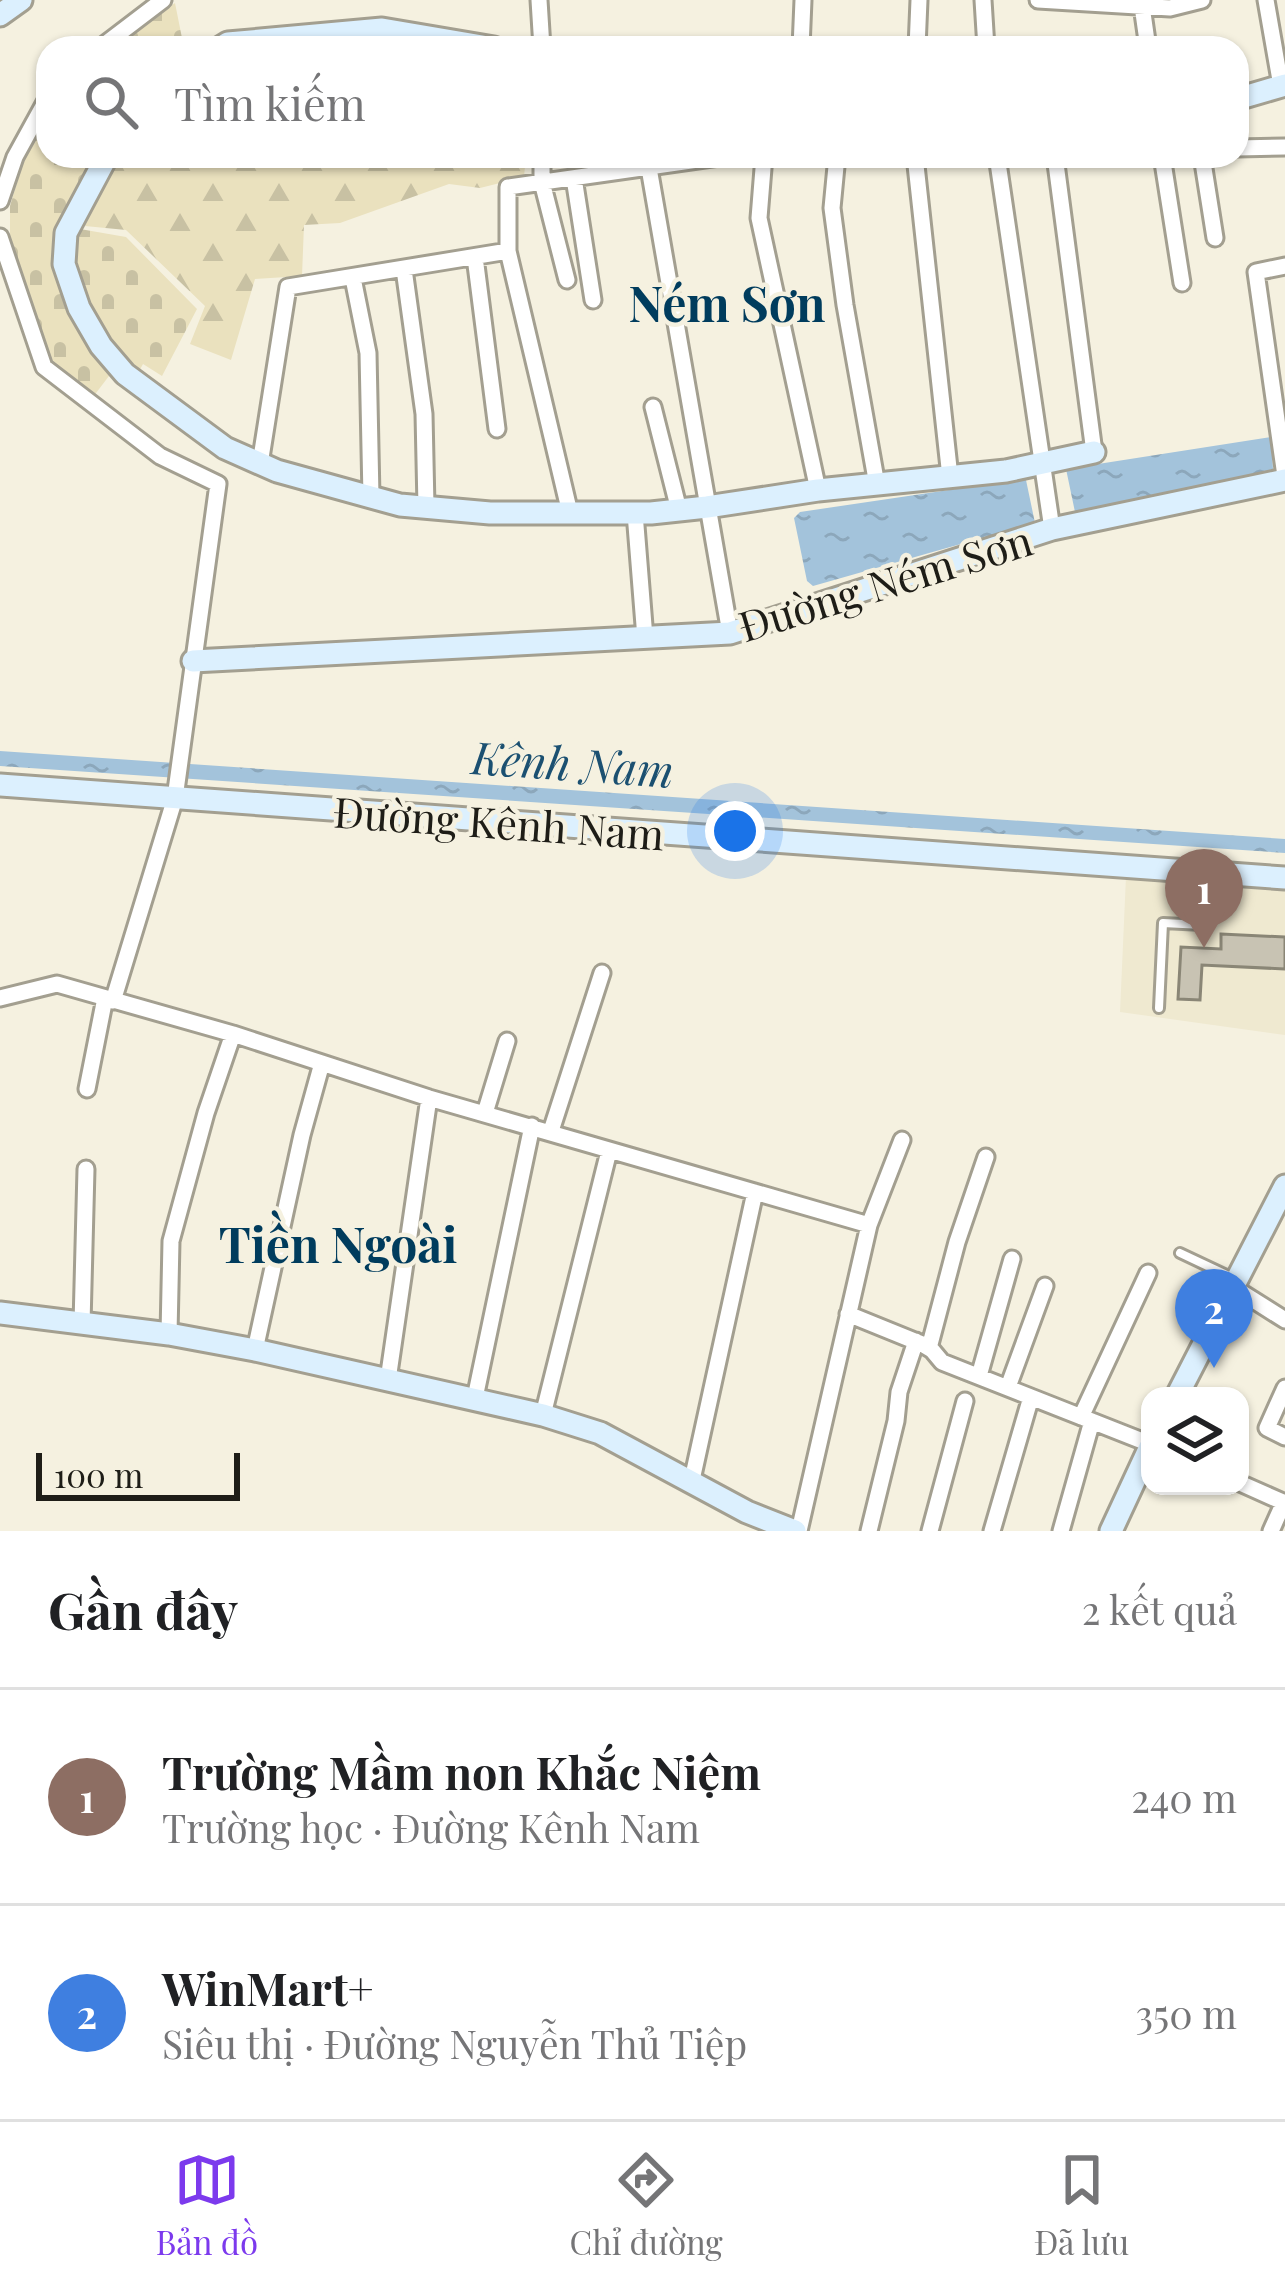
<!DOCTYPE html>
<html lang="vi">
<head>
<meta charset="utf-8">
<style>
  body { margin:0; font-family:"Playfair Display",serif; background:#f2f2f2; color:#202124 }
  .controls { position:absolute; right:36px; bottom:36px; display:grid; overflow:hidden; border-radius:24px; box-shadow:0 3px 9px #0004 }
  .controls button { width:108px; height:108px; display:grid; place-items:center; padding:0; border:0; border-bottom:3px solid #e0e0e0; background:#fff; color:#202124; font:60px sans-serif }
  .scale { position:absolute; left:36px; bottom:30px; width:204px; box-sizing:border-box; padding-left:12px; border:6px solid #1e1d17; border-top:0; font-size:33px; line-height:42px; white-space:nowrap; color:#1e1d17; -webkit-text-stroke:9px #f5f1e0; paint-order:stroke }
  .you { position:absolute; left:735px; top:831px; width:42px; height:42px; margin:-30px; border:9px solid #fff; border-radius:50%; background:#1a73e8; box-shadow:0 0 0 18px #1a73e833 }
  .badge { display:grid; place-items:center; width:78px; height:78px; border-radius:50%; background:#7c3aed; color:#fff; font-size:39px; font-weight:700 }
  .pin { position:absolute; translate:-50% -99px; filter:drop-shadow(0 3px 6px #0008) }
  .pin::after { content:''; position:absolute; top:63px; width:42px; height:36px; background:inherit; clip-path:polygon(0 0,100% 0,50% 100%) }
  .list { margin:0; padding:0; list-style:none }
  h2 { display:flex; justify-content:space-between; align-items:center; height:156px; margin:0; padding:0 48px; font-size:51px }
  h2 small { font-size:39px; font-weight:400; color:#757577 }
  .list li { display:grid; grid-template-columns:78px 1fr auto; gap:36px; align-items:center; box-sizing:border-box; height:216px; padding:0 48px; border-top:3px solid #e0e0e0 }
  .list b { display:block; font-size:45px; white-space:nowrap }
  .list p { margin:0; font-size:39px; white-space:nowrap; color:#757577 }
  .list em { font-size:39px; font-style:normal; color:#757577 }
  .icon { flex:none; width:66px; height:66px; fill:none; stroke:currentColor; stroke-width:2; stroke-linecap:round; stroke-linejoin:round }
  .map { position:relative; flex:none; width:1285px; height:1531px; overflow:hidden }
  .search { position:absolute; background:#fff; box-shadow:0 3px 9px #0004; left:36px; right:36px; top:36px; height:132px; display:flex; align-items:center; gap:30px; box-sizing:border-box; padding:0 42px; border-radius:36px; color:#757577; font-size:45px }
  .sheet { height:588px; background:#fff }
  nav { display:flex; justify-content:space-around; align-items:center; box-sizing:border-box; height:168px; border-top:3px solid #e0e0e0; background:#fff; font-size:33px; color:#757577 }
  nav a { display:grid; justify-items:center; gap:6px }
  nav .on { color:#7c3aed }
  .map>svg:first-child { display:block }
  .built { fill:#efe9d0 }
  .forest { fill:url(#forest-firs) }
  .cemetery { fill:url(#cemetery-stones) }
  .water { fill:url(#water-ripples) }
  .building { fill:#c8c3b3; stroke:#8a8676; stroke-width:3 }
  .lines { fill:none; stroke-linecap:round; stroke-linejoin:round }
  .lane-casing { stroke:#a39f90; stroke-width:14 }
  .street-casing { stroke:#a39f90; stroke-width:21 }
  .secondary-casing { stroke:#a39f90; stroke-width:27 }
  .lane { stroke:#fff; stroke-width:8 }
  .street { stroke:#fff; stroke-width:15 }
  .secondary { stroke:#dcf0fe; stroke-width:21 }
  .labels { text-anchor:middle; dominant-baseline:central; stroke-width:9; stroke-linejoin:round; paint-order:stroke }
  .street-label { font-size:42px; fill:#1e1d17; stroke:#f5f1e0 }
  .water-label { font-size:45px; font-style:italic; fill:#1b5071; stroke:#f5f1e0 }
  .quarter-label { font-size:48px; font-weight:bold; fill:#003c5d; stroke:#f5f1e0 }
</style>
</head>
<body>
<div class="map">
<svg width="1285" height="1531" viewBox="0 0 1285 1531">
  <defs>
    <pattern id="forest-firs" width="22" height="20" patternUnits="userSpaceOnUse" patternTransform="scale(3)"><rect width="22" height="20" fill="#eae1be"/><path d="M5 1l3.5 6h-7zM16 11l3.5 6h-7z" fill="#c8c1a3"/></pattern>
    <pattern id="cemetery-stones" width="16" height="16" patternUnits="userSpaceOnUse" patternTransform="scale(3)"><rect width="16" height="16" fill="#eae1be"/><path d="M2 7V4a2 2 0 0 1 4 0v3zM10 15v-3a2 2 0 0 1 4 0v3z" fill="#c8c1a3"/></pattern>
    <pattern id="water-ripples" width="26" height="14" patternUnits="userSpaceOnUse" patternTransform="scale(3)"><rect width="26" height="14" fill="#a3c3db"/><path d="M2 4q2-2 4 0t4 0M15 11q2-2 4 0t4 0" fill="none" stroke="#8ca7bb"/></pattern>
  </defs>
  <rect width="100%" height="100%" fill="#f5f1e0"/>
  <path class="built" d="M 1126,876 L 1285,884 L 1285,1035 L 1120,1012 Z"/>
  <path class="forest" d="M 118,156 L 526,156 L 524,177 L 480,188 L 449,184 L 340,223 L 304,225 L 302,276 L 255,279 L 231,360 L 190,344 L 205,306 L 126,230 L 85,226 Z"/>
  <path class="cemetery" d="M 175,3 L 184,48 L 110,48 Z
    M 48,113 L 48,156 L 115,156 L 80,229 L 126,237 L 197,309 L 162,376 L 143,364 L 137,375 L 125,364 L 109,376 L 93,397 L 50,364 L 10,241 L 10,206 L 28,146 Z"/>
  <path class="water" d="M 1271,437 L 1273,469 L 1269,472 L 1075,512 L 1066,469 Z
    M 1023,479 L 1026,480 L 1035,523 L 813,586 L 807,581 L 794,518 L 800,512 Z
    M 0,751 L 1285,839 L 1285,853 L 0,766 Z"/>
  <path class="building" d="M 1221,934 L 1285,937 L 1285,969 L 1202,965 L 1200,1000 L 1178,999 L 1181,947 L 1221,949 Z"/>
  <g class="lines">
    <defs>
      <path id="lane" d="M 1159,1008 L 1163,923 L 1203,925 L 1205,874
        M 1180,1253 L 1233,1278"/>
      <path id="street" d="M 539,0 L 542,48
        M 983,0 L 986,48
        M 1038,0 L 1170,8 L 1202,0
        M 1266,0 L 1281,86
        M 1142,6 L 1148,48
        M 100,48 L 163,0
        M 801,48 L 803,0
        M 917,48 L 919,0
        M 1237,148 L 1285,147
        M 542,156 L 542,182 L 567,280
        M 764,156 L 759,218 L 818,490
        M 837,156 L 832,208 L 845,305 L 877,485
        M 915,156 L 950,477
        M 997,156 L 1052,529
        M 1055,156 L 1094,452
        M 1162,156 L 1182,283
        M 1202,156 L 1215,238
        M 649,168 L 730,633
        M 574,178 L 593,300
        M 0,201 L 15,157 L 48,97
        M 0,237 L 44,367 L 160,456 L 218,484 L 175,798 L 113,1001
        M 475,257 L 497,429
        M 1285,266 L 1256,272 L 1285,476
        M 404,269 L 424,414 L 426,507
        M 353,278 L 368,353 L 371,497
        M 653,407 L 679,510
        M 260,464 L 288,287 L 508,251
        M 570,513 L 508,251 L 508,187 L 726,156
        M 635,513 L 645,638
        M 0,998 L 57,984 L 233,1034 L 429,1098 L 869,1225
        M 87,1089 L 105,998
        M 485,1113 L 507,1041
        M 551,1131 L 602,973
        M 1233,1287 L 1285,1320
        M 848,1314 L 922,1344 L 932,1350 L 942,1362 L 1150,1444
        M 82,1324 L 86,1169
        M 169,1334 L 171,1241 L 206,1113 L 233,1034
        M 929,1348 L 957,1242 L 986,1157
        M 255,1350 L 302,1135 L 322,1063
        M 979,1376 L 1012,1259
        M 388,1380 L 429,1098
        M 1008,1387 L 1045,1286
        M 1285,1388 L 1267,1428 L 1285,1437
        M 475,1398 L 532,1126
        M 543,1415 L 609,1151
        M 1081,1417 L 1148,1273
        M 692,1480 L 755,1192
        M 1240,1483 L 1285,1503
        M 799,1531 L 869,1225 L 902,1140
        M 869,1531 L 896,1421 L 899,1392 L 916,1341
        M 930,1531 L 965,1401
        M 992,1531 L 1031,1397
        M 1061,1531 L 1092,1421
        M 1271,1531 L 1284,1502"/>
      <path id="secondary" d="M 0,15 L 21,0
        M 220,48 L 228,43 L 382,29 L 494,48
        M 1237,99 L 1285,85
        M 107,156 L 66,233 L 64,264 L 79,308 L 101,346 L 125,374 L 225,448 L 277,471 L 400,505 L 490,513 L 651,513 L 707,507 L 818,490 L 1006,471 L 1094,452
        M 193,661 L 730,633 L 1052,529 L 1285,480
        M 0,785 L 1285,878
        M 0,1313 L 169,1334 L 255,1350 L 543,1415 L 600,1433 L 747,1512 L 795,1531
        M 1177,1396 L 1285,1186
        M 1111,1531 L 1150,1447"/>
    </defs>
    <use href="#lane" class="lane-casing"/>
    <use href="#street" class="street-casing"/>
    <use href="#secondary" class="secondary-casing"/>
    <use href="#lane" class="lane"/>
    <use href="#street" class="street"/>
    <use href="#secondary" class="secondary"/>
  </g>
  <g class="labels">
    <g class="street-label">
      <text transform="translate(885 582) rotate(-17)">Đường Ném Sơn</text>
      <text transform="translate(499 822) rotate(4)">Đường Kênh Nam</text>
    </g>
    <g class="water-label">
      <text transform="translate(573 762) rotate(4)">Kênh Nam</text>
    </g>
    <g class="quarter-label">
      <text x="727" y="302">Ném Sơn</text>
      <text x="338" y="1243">Tiền Ngoài</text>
    </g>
  </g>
</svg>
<div class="controls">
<button><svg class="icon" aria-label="layers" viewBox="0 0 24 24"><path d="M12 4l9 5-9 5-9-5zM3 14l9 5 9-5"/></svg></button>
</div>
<div class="scale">100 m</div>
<div class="you"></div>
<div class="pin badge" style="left:1204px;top:948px;background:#8d6e63">1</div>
<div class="pin badge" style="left:1214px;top:1368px;background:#3f7fe0">2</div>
<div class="search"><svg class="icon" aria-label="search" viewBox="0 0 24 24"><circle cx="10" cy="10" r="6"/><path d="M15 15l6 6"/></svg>Tìm kiếm</div>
</div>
<section class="sheet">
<h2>Gần đây<small>2 kết quả</small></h2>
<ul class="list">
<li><span class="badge" style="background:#8d6e63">1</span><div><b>Trường Mầm non Khắc Niệm</b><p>Trường học · Đường Kênh Nam</p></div><em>240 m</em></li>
<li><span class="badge" style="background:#3f7fe0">2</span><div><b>WinMart+</b><p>Siêu thị · Đường Nguyễn Thủ Tiệp</p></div><em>350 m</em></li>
</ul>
</section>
<nav>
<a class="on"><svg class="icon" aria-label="map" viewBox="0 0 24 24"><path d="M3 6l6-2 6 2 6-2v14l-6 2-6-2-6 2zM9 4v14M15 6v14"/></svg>Bản đồ</a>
<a><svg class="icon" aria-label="directions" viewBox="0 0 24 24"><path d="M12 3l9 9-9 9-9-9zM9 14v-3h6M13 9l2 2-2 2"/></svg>Chỉ đường</a>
<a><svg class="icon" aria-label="saved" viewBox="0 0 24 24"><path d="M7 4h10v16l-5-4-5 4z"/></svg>Đã lưu</a>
</nav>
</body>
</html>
